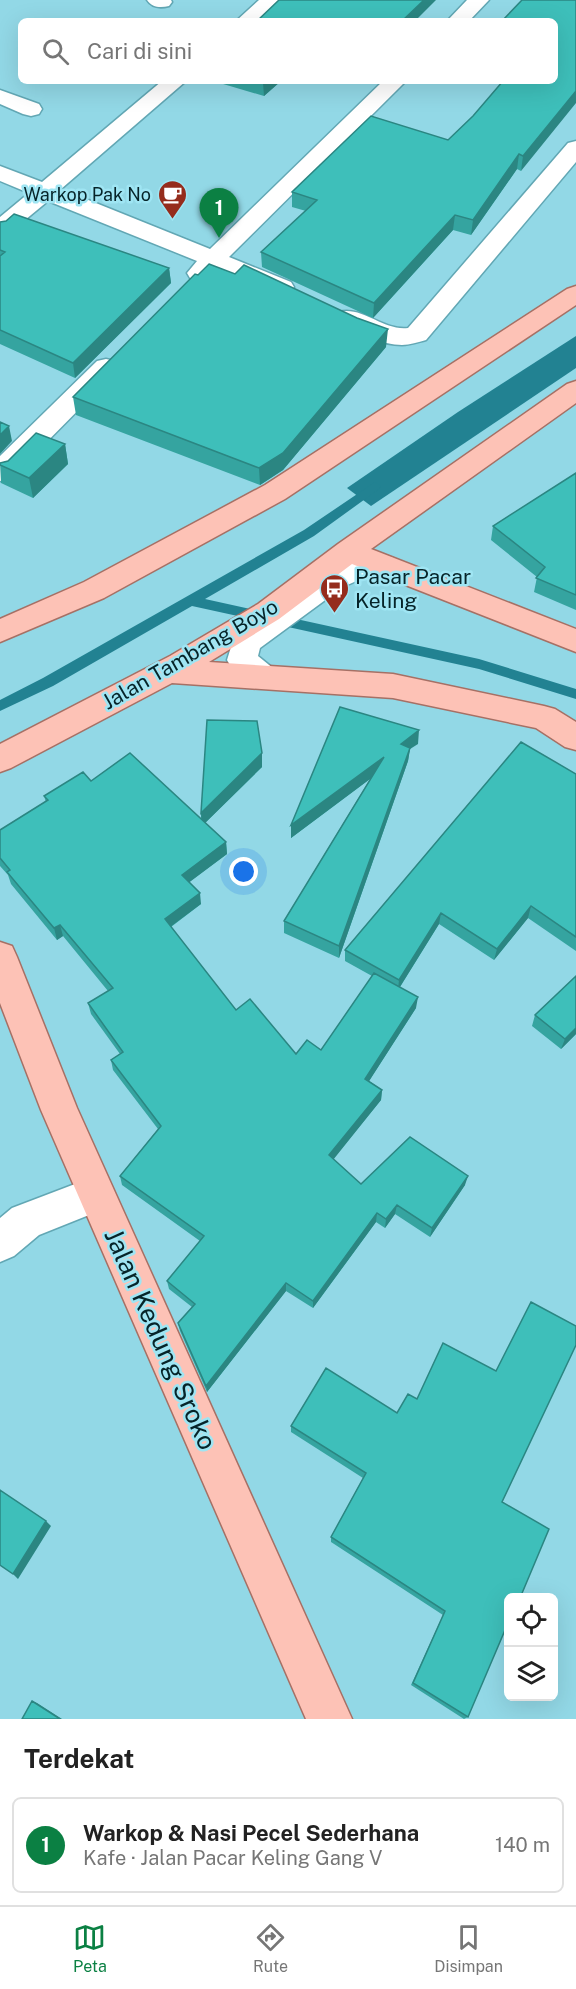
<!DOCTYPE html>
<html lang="id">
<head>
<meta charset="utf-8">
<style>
  body { margin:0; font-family:"Public Sans",sans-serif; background:#f2f2f2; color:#222 }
  .controls { position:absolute; right:18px; bottom:18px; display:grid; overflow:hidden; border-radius:9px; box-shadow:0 6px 24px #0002 }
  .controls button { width:54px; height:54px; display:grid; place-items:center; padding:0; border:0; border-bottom:2px solid #e0e0e0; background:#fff; color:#222; font:30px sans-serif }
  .you { position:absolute; left:244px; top:872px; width:21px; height:21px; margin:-15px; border:4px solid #fff; border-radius:50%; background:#1a73e8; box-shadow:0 0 0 9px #1a73e833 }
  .badge { display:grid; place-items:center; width:39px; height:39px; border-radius:50%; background:#0b8043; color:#fff; font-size:20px; font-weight:700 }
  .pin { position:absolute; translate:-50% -50px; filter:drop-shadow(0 2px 3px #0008) }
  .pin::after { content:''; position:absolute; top:32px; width:21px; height:18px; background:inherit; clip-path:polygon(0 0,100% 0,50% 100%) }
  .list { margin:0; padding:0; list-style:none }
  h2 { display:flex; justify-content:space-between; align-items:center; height:78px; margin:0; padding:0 24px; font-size:26px }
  h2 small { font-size:20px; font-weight:400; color:#767676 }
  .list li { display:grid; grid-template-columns:39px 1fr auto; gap:18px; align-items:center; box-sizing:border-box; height:96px; margin:0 12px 12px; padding:0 12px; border:2px solid #e0e0e0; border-radius:9px }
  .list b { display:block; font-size:22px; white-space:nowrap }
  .list p { margin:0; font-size:20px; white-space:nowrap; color:#767676 }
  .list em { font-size:20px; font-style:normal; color:#767676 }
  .icon { flex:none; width:33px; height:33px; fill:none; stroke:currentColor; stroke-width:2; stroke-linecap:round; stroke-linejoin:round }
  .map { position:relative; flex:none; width:576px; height:1719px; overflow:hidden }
  .search { position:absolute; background:#fff; box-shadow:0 6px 24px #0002; left:18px; right:18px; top:18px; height:66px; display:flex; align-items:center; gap:15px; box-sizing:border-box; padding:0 21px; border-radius:9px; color:#767676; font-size:22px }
  .sheet { height:186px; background:#fff }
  nav { display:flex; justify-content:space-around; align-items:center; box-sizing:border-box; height:84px; border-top:2px solid #e0e0e0; background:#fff; font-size:16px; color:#767676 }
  nav a { display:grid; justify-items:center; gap:3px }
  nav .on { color:#0b8043 }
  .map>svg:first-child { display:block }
  .water { fill:#228292 }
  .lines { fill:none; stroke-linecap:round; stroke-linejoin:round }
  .stream { fill:#228292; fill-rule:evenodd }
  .minor-casing { stroke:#62a7b4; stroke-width:3 }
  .major-casing { stroke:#a67065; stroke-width:3 }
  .minor { fill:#fff; fill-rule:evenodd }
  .major { fill:#fdc2b6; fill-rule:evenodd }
  .wall { fill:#35a4a0 }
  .shaded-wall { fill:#2b8682 }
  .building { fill:#3ebfba; stroke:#2b8682; stroke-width:1.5 }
  .labels { text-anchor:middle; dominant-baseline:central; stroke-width:5; stroke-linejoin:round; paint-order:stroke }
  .far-poi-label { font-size:18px; fill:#062429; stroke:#9fe5f3; text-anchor:end }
  .poi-label { font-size:21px; fill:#062429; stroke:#9fe5f3; text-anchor:start }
  .street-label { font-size:21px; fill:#062429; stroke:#9fe5f3 }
  .near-street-label { font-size:26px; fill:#062429; stroke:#9fe5f3 }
</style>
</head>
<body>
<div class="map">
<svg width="576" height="1719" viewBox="0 0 576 1719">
  <rect width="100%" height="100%" fill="#92d8e6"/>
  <path class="water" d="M 576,336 L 576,368 L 371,506 L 347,488 L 458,412 Z"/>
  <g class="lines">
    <path class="stream" d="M 375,482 L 381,486 L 379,489 L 314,536 L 205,599 L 479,659 L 576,689 L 576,699 L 479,669 L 192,606 L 53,686 L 0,711 L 0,700 L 43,678 L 304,530 Z"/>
    <defs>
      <path id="minor" d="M 147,0 L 171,0 L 172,2 L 169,6 C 161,8 152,8 147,0 Z
        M 259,0 L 281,0 L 258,21 L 236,21 Z
        M 467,0 L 489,0 L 469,21 L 447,21 Z
        M 162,81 L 186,81 L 61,189 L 210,249 L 383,81 L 406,81 L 229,257 L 291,282 L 294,287 L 291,292 L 282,295 L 273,292 L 217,269 C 208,278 203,282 190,278 L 187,273 L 197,261 L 48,201 L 8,234 L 0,236 L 0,217 L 29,193 L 0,181 L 0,166 L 42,182 Z
        M 0,90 L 39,104 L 42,109 L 39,114 L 31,116 L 23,114 L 0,104 Z
        M 576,141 L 576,162 L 426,340 C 418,342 410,345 402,345 C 385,345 345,332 336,318 L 339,312 C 363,306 383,331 408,328 L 568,143 Z
        M 106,359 L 115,361 L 119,367 L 115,373 L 10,479 L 0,481 L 0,456 L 97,361 Z
        M 383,555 L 393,558 L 397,565 L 393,572 L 363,578 L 343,587 L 260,648 L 258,656 L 274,669 L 278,677 L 274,685 C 255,691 236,677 227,660 L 235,634 L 323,573 L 358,558 Z
        M 96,1176 L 109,1181 L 115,1194 L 109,1207 L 39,1235 L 14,1256 L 0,1262 L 0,1218 L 12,1208 Z"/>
      <path id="major" d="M 576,286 L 576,305 L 285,499 L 104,598 L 0,642 L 0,619 L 84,582 L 265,485 L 567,289 Z
        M 576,381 L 576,403 L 371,549 L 576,629 L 576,652 L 352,564 L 279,619 L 209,662 L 393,674 L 544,706 L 555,709 L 576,722 L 576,750 L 565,747 L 536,728 L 393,698 L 172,683 L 11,768 L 0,772 L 0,744 L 170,656 L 258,604 L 338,544 L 567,384 Z
        M 0,942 L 12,946 L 17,957 L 77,1108 L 352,1719 L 306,1719 L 41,1110 L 0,1003 Z"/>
    </defs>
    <use href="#minor" class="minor-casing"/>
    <use href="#major" class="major-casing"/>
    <use href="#minor" class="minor"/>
    <use href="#major" class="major"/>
  </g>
  <path class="wall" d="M 576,0 L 521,171 L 517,169 L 471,235 L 453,230 L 373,318 L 262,267 L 261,252 L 306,211 L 292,207 L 292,192 L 448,140 L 473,116 Z
    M 213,81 L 281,81 L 264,96 Z
    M 0,222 L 169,268 L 171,283 L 75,378 L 0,344 Z
    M 386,347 L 283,470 L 260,485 L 76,415 L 73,397 Z
    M 65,444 L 68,464 L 33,498 L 1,483 L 0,463 Z
    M 576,473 L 576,610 L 534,592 L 537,577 L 491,540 L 493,526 Z
    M 418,744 L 410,749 L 408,761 L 339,958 L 284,933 L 284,921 L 370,779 L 291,838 L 291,825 Z
    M 262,753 L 262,767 L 205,823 L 226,842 L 227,854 L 189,882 L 201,904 L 171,927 L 236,1010 L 296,1054 L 321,1050 L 372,976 L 345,961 L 345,950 L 576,774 L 576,951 L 528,918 L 494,960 L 439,924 L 400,987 L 416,1008 L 369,1081 L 382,1090 L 381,1100 L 333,1159 L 361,1184 L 465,1185 L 430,1237 L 395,1214 L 385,1228 L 376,1222 L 313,1308 L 286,1291 L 207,1392 L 180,1331 L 178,1323 L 192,1307 L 169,1289 L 167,1281 L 200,1241 L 122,1185 L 120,1176 L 158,1129 L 113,1070 L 111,1060 L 120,1054 L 91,1014 L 88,1003 L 108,991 L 63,936 L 57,940 L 11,884 L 8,875 L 0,866 L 0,830 L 46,802 L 44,796 L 91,781 L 201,819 L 201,813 Z
    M 576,976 L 576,1034 L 561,1049 L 532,1026 L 535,1015 Z
    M 291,1426 L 502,1502 L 468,1717 L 464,1719 L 411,1685 L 443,1615 L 331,1542 L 331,1537 L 363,1478 L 291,1432 Z"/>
  <path class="shaded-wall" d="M 424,0 L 436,0 L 415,21 L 402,21 Z
    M 266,81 L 281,81 L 264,96 L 263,83 Z
    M 576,91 L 576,103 L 521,171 L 523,156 Z
    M 519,154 L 517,169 L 471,235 L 473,220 Z
    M 455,215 L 453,230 L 373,318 L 374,303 Z
    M 169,268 L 171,283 L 75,378 L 73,363 Z
    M 388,329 L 386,347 L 283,470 L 260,485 L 259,468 Z
    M 9,426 L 12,441 L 0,454 L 0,435 Z
    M 65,444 L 68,464 L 33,498 L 29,478 Z
    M 419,730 L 418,744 L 410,749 L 408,761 L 339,958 L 339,946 L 401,744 Z
    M 262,753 L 262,767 L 202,826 L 201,813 Z
    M 384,757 L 382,770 L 291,838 L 291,825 Z
    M 226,842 L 227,854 L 183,887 L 182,875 Z
    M 200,893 L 201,904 L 166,930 L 165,919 Z
    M 531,906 L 528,918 L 494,960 L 497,949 Z
    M 441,913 L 439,924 L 398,990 L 399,980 Z
    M 60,925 L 63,936 L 57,940 L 54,928 Z
    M 418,997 L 416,1008 L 364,1089 L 365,1079 Z
    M 576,1028 L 576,1034 L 561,1049 L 565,1039 Z
    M 382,1090 L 381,1100 L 329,1165 L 329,1155 Z
    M 468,1176 L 465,1185 L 430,1237 L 432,1228 Z
    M 397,1205 L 395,1214 L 385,1228 L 386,1219 Z
    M 377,1213 L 376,1222 L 313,1308 L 313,1301 Z
    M 286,1283 L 286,1291 L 207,1392 L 206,1386 Z
    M 46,1521 L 51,1526 L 18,1579 L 13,1574 Z
    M 32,1701 L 37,1703 L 62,1719 L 60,1719 Z"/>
  <path class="building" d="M 279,0 L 424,0 L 402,21 L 257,21 Z
    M 522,0 L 576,0 L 576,91 L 523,156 L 519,154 L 473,220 L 455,215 L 374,303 L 261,252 L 317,200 L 292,192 L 371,116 L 448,140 L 473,116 L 503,81 L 555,81 L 555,21 L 502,21 Z
    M 14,214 L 169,268 L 73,363 L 0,330 L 0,256 L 5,252 L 0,250 L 0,222 L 6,221 Z
    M 209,264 L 235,274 L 244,265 L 357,318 L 388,329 L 283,453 L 259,468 L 73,397 L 195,274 L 198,275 Z
    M 0,422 L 9,426 L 0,435 Z
    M 36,433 L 65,444 L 29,478 L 0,465 L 0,463 L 8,461 Z
    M 576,473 L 576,595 L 536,578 L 545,567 L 493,526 Z
    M 340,707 L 419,730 L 401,744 L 410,748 L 339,946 L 284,921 L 384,757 L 291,825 Z
    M 207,720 L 257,721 L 262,753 L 201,813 Z
    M 521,742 L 576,774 L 576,937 L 531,906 L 497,949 L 441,913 L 399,980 L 345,950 Z
    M 130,753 L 226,842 L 182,875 L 200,893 L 165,919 L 236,1010 L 250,999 L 296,1054 L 307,1040 L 321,1050 L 374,973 L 418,997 L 365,1079 L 382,1090 L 329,1155 L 361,1184 L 410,1137 L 468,1176 L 432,1228 L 397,1205 L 386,1219 L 377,1213 L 313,1301 L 286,1283 L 206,1386 L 178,1323 L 195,1304 L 167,1281 L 204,1236 L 120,1176 L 161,1126 L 111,1060 L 123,1052 L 88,1003 L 113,988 L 60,925 L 54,928 L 7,872 L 10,870 L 0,858 L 0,830 L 48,800 L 44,796 L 83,772 L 91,781 Z
    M 576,976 L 576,1028 L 565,1039 L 535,1015 Z
    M 531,1302 L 576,1326 L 576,1345 L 502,1502 L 549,1529 L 520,1598 L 508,1598 L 508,1623 L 468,1717 L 413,1683 L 445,1611 L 331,1537 L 366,1473 L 291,1426 L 326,1368 L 397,1413 L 408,1394 L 417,1399 L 443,1343 L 496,1371 Z
    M 0,1490 L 46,1521 L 13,1574 L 0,1565 Z
    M 32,1701 L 60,1719 L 22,1719 Z"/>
  <defs>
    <symbol id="cafe-pin" viewBox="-11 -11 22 30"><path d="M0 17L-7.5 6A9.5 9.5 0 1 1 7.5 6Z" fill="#952c1c" stroke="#9fe5f3"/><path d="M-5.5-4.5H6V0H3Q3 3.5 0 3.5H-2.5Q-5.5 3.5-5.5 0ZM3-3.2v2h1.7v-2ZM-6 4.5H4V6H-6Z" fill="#fff"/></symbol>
    <symbol id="bus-pin" viewBox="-11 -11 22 30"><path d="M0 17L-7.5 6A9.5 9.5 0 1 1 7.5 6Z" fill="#952c1c" stroke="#9fe5f3"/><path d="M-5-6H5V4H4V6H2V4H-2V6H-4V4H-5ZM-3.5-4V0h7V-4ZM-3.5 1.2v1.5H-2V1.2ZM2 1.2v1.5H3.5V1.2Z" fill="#fff"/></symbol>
  </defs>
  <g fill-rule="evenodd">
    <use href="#cafe-pin" x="156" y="178" width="33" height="45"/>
    <use href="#bus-pin" x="318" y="572" width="33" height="45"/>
  </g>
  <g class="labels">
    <g class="far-poi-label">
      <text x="151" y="194">Warkop Pak No</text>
    </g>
    <g class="poi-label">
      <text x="355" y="576">Pasar Pacar<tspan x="355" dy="24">Keling</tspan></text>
    </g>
    <g class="street-label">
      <text transform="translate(190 654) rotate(-30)">Jalan Tambang Boyo</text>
    </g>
    <g class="near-street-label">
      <text transform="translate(161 1339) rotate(66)">Jalan Kedung Sroko</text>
    </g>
  </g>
</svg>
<div class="controls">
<button><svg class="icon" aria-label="locate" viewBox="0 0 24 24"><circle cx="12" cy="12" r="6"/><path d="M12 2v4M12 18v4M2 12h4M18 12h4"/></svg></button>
<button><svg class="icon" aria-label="layers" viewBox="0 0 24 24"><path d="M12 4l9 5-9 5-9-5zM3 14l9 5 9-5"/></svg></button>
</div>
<div class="you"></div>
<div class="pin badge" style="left:219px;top:238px">1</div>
<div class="search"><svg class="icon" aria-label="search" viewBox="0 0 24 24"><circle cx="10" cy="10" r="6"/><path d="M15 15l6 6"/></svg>Cari di sini</div>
</div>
<section class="sheet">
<h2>Terdekat<small></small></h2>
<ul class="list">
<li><span class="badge">1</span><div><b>Warkop &amp; Nasi Pecel Sederhana</b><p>Kafe · Jalan Pacar Keling Gang V</p></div><em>140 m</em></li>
</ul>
</section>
<nav>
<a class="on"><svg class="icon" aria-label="map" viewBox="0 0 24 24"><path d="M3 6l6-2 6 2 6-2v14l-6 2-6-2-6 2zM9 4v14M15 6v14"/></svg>Peta</a>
<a><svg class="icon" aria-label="directions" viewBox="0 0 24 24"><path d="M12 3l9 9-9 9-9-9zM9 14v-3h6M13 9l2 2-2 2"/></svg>Rute</a>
<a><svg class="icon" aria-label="saved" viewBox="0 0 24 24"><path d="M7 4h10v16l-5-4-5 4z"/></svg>Disimpan</a>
</nav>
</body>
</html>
